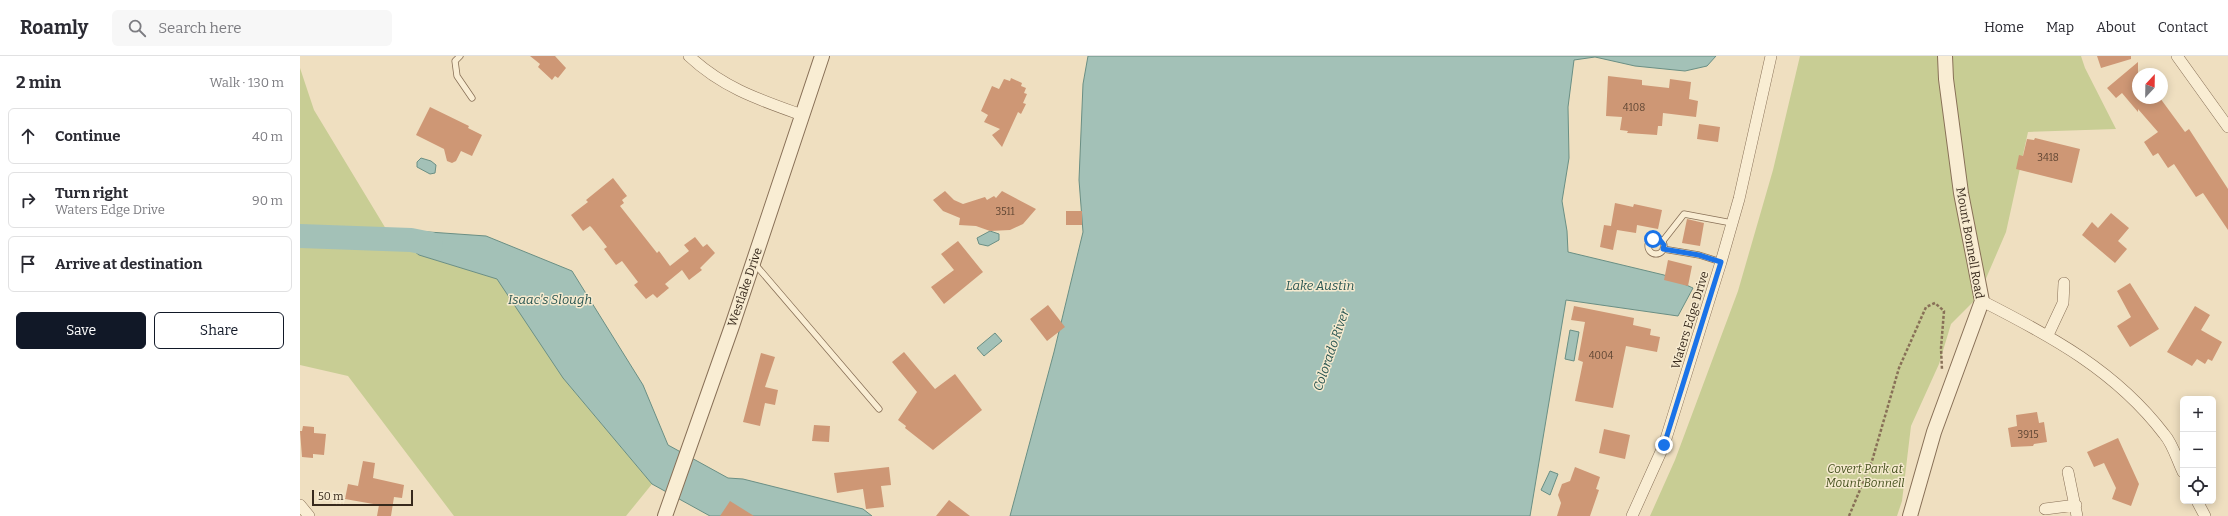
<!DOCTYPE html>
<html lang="en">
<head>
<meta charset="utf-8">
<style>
  body { margin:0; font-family:Bitter,serif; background:#f7f7f7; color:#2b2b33 }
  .controls { position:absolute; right:12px; bottom:12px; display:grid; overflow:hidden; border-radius:6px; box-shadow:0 2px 10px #0003 }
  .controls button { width:36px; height:36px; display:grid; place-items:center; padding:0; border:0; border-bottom:1px solid #e1e1e2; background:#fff; color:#2b2b33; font:20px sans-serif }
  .compass { position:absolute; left:1832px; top:12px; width:36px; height:36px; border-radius:50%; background:#fff; box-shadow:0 2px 10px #0003; rotate:22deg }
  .scale { position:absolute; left:12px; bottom:10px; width:101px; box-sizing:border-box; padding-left:4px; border:2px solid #37291c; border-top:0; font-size:11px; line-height:14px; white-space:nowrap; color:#37291c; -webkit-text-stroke:3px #f6eacf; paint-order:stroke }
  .stop { position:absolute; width:12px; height:12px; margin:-9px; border:3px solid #1a73e8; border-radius:50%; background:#fff }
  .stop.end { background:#1a73e8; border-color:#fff; box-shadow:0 1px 4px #0008 }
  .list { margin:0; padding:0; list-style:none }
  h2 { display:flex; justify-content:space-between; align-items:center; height:52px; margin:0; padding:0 16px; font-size:17px }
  h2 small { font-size:13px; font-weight:400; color:#7c7c81 }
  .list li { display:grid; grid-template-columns:26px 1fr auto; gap:12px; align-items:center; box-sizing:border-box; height:56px; margin:0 8px 8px; padding:0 8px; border:1px solid #e1e1e2; border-radius:6px }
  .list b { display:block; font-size:15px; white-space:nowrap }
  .list p { margin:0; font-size:13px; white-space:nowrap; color:#7c7c81 }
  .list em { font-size:13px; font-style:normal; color:#7c7c81 }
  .actions { display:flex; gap:8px; padding:12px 16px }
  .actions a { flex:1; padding:9px 0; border:1px solid #111827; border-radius:6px; text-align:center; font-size:14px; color:#111827 }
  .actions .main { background:#111827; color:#fff }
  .icon { flex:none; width:22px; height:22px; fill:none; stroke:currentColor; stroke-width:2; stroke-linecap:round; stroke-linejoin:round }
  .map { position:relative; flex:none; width:1928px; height:460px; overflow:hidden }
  header { display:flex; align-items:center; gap:24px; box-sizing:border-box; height:56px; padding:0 20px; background:#fff; border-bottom:1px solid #e1e1e2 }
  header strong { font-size:19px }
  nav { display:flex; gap:22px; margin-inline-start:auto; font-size:14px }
  .search { width:280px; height:36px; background:#f7f7f7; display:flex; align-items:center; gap:10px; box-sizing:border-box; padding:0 14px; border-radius:6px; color:#7c7c81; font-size:15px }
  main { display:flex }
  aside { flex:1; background:#fff }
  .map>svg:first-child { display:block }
  .green { fill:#c8cd94 }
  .water { fill:#a3c1b7; stroke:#6a8f84 }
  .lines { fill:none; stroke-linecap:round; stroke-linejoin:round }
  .river { stroke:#a3c1b7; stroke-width:24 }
  .building { fill:#ce9775 }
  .service-casing { stroke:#887057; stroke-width:7 }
  .minor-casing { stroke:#887057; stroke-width:12 }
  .tertiary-casing { stroke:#887057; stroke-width:16 }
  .path { stroke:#887057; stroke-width:2.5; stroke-dasharray:3 2; stroke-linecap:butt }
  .service { stroke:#f9edd3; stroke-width:5.5 }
  .minor { stroke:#f9edd3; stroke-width:11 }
  .tertiary { stroke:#f9edd3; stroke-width:14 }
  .route { stroke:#1a73e8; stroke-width:5 }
  .labels { text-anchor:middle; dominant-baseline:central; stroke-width:3; stroke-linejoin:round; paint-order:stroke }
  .number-label { font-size:10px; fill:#5d4432 }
  .street-label { font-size:12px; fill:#37291c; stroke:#f6eacf }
  .park-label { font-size:12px; font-style:italic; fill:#495422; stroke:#f6eacf }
  .water-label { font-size:13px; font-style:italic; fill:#2b5753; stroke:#f6eacf }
</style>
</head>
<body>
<header>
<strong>Roamly</strong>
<div class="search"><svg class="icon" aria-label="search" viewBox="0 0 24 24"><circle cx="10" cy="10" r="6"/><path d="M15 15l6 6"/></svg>Search here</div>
<nav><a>Home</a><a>Map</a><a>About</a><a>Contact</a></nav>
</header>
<main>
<aside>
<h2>2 min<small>Walk · 130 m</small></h2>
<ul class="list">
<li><svg class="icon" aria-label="ahead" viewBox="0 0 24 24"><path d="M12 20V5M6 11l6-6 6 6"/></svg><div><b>Continue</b></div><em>40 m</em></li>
<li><svg class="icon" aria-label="right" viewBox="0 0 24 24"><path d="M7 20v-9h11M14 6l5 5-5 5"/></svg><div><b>Turn right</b><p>Waters Edge Drive</p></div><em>90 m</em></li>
<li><svg class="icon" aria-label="arrive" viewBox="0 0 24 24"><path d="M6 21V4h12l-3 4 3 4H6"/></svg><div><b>Arrive at destination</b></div></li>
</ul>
<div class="actions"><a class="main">Save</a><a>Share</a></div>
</aside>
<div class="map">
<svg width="1928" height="460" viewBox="0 0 1928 460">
  <rect width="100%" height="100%" fill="#efdfc0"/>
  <path class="green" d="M 1500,0 L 1781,0 L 1785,12 L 1816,73 L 1728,76 L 1706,176 L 1678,241 L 1651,268 L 1639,308 L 1611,370 L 1602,445 L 1597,460 L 1350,460 L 1375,404 L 1438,235 L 1473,114 Z
    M 0,12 L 14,54 L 86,173 L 119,199 L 197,223 L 263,322 L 352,428 L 326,460 L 154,460 L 48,320 L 0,309 Z"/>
  <path class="water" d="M 788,0 L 1416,0 L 1407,10 L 1385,15 L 1335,10 L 1295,1 L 1274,4 L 1268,51 L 1269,102 L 1262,145 L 1267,175 L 1268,196 L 1364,219 L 1393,232 L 1378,260 L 1266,244 L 1230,460 L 710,460 L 754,296 L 783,176 L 779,124 L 783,28 Z
    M 121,102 L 131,105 L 136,109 L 135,117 L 130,118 L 117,111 L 117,106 Z
    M 86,173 L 186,180 L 272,215 L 343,329 L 368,389 L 428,422 L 443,423 L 563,453 L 572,460 L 410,460 L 352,428 L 263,322 L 197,223 L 119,199 Z
    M 690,175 L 699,178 L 699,184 L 688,190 L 679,188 L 677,182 Z
    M 1270,274 L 1279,276 L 1274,305 L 1265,303 Z
    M 695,277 L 702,285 L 684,300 L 677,292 Z
    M 1250,415 L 1258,418 L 1250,439 L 1241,434 Z"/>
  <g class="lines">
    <path class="river" d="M 0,180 L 111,184 L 131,188"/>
  </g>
  <path class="building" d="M 230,0 L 255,0 L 266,12 L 258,22 L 255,20 L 252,24 L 238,11 L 240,8 Z
    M 1797,0 L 1831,0 L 1831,3 L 1801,12 Z
    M 1838,6 L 1838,42 L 1860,42 L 1885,76 L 1889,73 L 1928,133 L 1928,174 L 1903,137 L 1896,141 L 1874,108 L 1868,112 L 1858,97 L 1853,100 L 1844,86 L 1858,76 L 1838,53 L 1838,56 L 1822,37 L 1816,42 L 1807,32 Z
    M 1308,20 L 1342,24 L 1342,29 L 1369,32 L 1370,23 L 1391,26 L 1389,43 L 1398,45 L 1396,61 L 1363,57 L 1362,70 L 1358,70 L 1357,79 L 1327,77 L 1328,75 L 1320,74 L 1322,61 L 1306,60 Z
    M 711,22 L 722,27 L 721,30 L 726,32 L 724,37 L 727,38 L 723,47 L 726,48 L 721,58 L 718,56 L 702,91 L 692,79 L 700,73 L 684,66 L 688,59 L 681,55 L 692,30 L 699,33 L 704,23 L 710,25 Z
    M 130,51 L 169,70 L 168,72 L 182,79 L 172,100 L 161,95 L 156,105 L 152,107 L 147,105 L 144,93 L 116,79 Z
    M 1399,68 L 1420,71 L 1418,86 L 1397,83 Z
    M 1735,82 L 1780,93 L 1772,127 L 1716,113 L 1719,99 L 1723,100 L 1727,83 L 1734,84 Z
    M 313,122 L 327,140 L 322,144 L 324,147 L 320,150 L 357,197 L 359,195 L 370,210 L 389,195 L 384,189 L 395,181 L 403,191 L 407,188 L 415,197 L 400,212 L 402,214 L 389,224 L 382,214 L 365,228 L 369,232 L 357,242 L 353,238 L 346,243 L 334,229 L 338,226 L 322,205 L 316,209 L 304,193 L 307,191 L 292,172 L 290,170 L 283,175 L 271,159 L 288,146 L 286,144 Z
    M 645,135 L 654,144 L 663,148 L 685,141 L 687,144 L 694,140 L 696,142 L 702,135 L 736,153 L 723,168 L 710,174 L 690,175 L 676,170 L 659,169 L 660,162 L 643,155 L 633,144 Z
    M 1315,147 L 1333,151 L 1334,148 L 1362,154 L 1358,173 L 1337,169 L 1336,177 L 1317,174 L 1313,194 L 1300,191 L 1304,169 L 1311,170 Z
    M 766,155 L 782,155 L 782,169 L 766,169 Z
    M 1811,157 L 1829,172 L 1818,185 L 1827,193 L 1815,207 L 1782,179 L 1792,166 L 1798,172 Z
    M 1387,163 L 1404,167 L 1400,190 L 1382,187 Z
    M 658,185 L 683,216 L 644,248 L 631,231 L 654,214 L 641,198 Z
    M 1368,204 L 1392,210 L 1388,230 L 1364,224 Z
    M 1830,227 L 1859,273 L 1830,291 L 1817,270 L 1831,261 L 1817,235 Z
    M 748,249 L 765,271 L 747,285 L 730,263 Z
    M 1274,250 L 1334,262 L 1333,269 L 1351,273 L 1350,279 L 1360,281 L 1357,296 L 1326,290 L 1313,352 L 1275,345 L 1283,306 L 1278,304 L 1285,266 L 1271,264 Z
    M 1895,250 L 1910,259 L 1901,274 L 1922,286 L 1912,305 L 1908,303 L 1905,308 L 1897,303 L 1892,310 L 1867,296 Z
    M 604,296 L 635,333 L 655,318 L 682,354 L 633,394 L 605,372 L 606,370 L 598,364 L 617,336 L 592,306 Z
    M 461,297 L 475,301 L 465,331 L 478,334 L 475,349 L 465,347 L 460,370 L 443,366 Z
    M 1737,356 L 1739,367 L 1744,366 L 1747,386 L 1734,388 L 1733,390 L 1711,391 L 1708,372 L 1717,370 L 1716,359 Z
    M 514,369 L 530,370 L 529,386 L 512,385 Z
    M 3,370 L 14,371 L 14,377 L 26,378 L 24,399 L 13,398 L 13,402 L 2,401 L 0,375 L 2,375 Z
    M 1304,373 L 1330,379 L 1325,403 L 1299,397 Z
    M 1818,382 L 1839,428 L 1831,450 L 1812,443 L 1816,432 L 1804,407 L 1794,411 L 1787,396 Z
    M 63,405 L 75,407 L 73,422 L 104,429 L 102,442 L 94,441 L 91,460 L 77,460 L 79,449 L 45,443 L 48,428 L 58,430 Z
    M 589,411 L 591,429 L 581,430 L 584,451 L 566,453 L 563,433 L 537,437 L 534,417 Z
    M 1275,411 L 1300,421 L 1296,433 L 1299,434 L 1290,460 L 1257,460 L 1261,447 L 1258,439 L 1262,428 L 1270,425 Z
    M 649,444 L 670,460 L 636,460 Z
    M 430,445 L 454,460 L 420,460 Z"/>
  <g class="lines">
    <defs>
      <path id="service" d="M 160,0 L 155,5 L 157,20 L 172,42
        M1348 190a8 8 0 1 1 16 0a8 8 0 1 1-16 0Z
        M 1362,186 L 1384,158 L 1432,167
        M 1363,193 L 1399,199 L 1421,206
        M 454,207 L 579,353"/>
      <path id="minor" d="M 389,0 C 423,32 460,44 502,59
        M 1877,0 L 1928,71
        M 1682,245 C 1751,280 1816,315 1864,378 C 1873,388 1877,404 1883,416
        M 1748,279 L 1763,247 L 1764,227
        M 1768,416 L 1777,460
        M 1897,445 L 1905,460
        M 0,449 L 9,460
        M 1745,453 L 1776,449
        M 1332,460 L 1364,389 L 1421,206 L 1439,143 L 1471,0"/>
      <path id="tertiary" d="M 365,460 L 432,270 L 522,0
        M 1610,460 L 1634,376 L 1682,245 L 1661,137 L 1646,23 L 1645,0"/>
    </defs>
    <use href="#service" class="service-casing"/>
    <use href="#minor" class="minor-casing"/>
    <use href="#tertiary" class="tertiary-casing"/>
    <path class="path" d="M 1549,460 L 1572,405 L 1599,312 L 1626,251 L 1635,247 L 1644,255 L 1641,292 L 1642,314"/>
    <use href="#service" class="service"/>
    <use href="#minor" class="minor"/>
    <use href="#tertiary" class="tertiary"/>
  </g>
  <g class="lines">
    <path class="route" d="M 1353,183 L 1360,184 L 1364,189 L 1363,193 L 1399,199 L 1421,206 L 1364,389"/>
  </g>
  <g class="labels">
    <g class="number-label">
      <text x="1334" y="52">4108</text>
      <text x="1748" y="102">3418</text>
      <text x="705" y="156">3511</text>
      <text x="1301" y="300">4004</text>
      <text x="1728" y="379">3915</text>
    </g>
    <g class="street-label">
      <text transform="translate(1670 187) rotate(80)">Mount Bonnell Road</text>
      <text transform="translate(445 231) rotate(-71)">Westlake Drive</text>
      <text transform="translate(1390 264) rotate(-73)">Waters Edge Drive</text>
    </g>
    <g class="park-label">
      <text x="1565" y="413">Covert Park at<tspan x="1565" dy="14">Mount Bonnell</tspan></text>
    </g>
    <g class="water-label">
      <text x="1020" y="229">Lake Austin</text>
      <text x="250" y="243">Isaac's Slough</text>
      <text transform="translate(1031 294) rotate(-71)">Colorado River</text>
    </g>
  </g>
</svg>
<div class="controls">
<button>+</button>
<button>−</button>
<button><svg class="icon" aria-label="locate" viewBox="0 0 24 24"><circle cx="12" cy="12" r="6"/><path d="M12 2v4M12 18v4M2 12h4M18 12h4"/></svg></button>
</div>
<svg class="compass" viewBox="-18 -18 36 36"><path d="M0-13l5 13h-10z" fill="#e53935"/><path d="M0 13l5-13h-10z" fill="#7c7c81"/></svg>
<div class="scale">50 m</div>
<div class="stop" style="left:1353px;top:183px"></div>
<div class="stop end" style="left:1364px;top:389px"></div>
</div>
</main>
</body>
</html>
